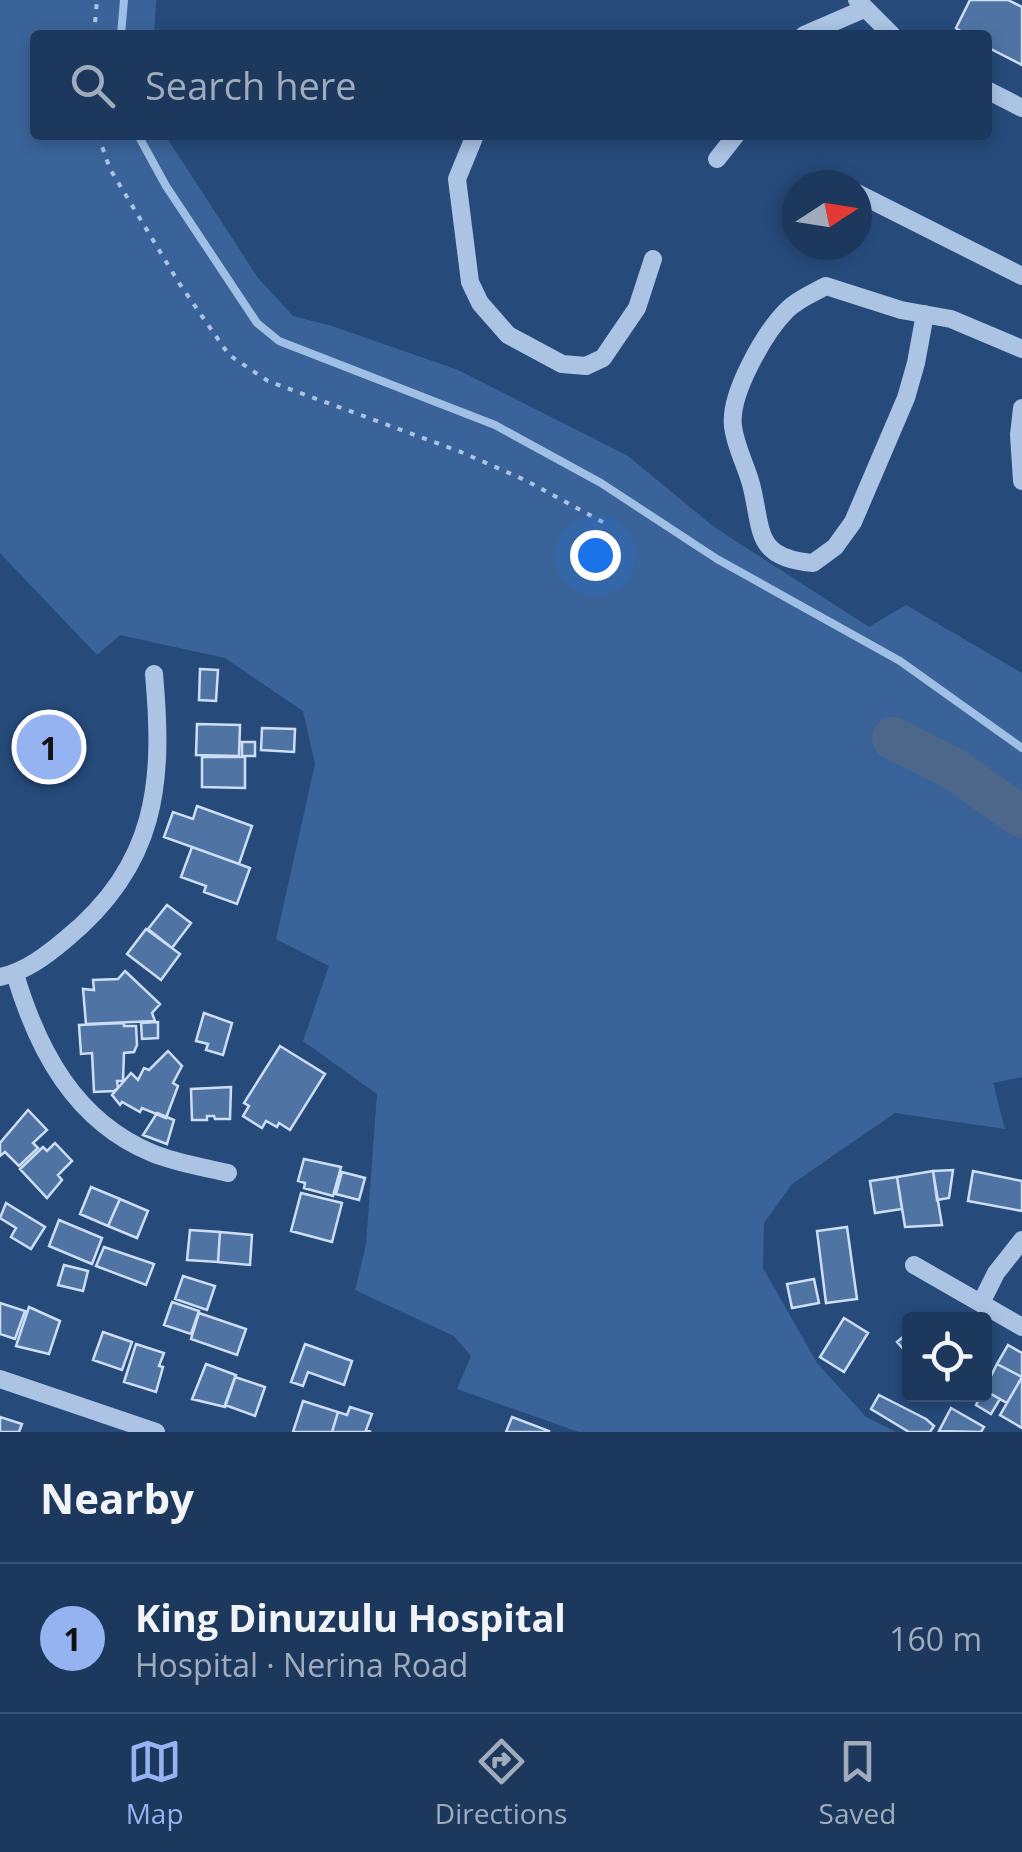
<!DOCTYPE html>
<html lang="en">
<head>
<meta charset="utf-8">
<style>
  body { margin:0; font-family:"Open Sans",sans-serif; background:#294365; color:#f1f3f6 }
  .controls { position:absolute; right:30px; bottom:30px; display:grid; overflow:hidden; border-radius:10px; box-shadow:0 5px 15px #0003 }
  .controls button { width:90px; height:90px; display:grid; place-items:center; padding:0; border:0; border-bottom:2px solid #3a5272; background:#1c385c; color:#f1f3f6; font:50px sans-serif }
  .compass { position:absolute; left:782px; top:170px; width:90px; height:90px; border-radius:50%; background:#1c385c; box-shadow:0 5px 15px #0003; rotate:78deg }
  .you { position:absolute; left:595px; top:555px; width:35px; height:35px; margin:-25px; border:8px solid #fff; border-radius:50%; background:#1a73e8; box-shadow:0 0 0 15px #1a73e833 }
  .badge { display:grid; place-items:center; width:65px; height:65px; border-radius:50%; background:#95b2f1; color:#111; font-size:32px; font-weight:700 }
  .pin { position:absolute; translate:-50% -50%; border:5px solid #fff; box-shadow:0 2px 10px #0006 }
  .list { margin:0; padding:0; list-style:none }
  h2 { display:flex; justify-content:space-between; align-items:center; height:130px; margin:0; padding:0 40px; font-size:42px }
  h2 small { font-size:32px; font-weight:400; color:#a0acbb }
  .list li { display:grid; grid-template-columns:65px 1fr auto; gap:30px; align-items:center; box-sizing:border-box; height:150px; padding:0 40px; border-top:2px solid #3a5272 }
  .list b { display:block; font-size:38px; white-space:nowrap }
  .list p { margin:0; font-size:32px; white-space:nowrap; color:#a0acbb }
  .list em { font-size:32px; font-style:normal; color:#a0acbb }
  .icon { flex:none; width:55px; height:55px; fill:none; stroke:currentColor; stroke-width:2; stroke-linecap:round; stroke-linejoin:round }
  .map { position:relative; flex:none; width:1022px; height:1432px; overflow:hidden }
  .search { position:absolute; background:#1c385c; box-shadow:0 5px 15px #0003; left:30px; right:30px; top:30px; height:110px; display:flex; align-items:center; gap:25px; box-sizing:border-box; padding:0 35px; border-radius:10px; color:#a0acbb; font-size:38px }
  .sheet { height:280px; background:#1c385c }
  nav { display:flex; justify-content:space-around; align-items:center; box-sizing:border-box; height:140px; border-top:2px solid #3a5272; background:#1c385c; font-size:28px; color:#a0acbb }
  nav a { display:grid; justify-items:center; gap:5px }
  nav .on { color:#95b2f1 }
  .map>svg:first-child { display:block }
  .green { fill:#3a6499 }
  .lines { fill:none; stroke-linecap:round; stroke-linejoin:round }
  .stream { stroke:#9fbfe5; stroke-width:8 }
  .river { stroke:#4d678a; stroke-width:42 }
  .building { fill:#4f74a4; stroke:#cddef4; stroke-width:2.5 }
  .path { stroke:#abc4e4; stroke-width:4; stroke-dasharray:5 8; stroke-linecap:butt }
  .minor { stroke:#abc4e4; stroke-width:18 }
</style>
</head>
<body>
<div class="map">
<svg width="1022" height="1432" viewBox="0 0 1022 1432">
  <rect width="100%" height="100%" fill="#264b7b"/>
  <path class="green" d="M 0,0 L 156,0 L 154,35 L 35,35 L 35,135 L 165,135 L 258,278 L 293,316 L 332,326 L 458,370 L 628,456 L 714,527 L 869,627 L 906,605 L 1022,673 L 1022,1077 L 993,1083 L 1005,1129 L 895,1113 L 792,1184 L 764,1223 L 763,1268 L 817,1363 L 866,1417 L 896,1432 L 579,1432 L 457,1389 L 471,1356 L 454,1336 L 355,1290 L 366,1245 L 377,1094 L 303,1041 L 329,966 L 276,939 L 315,764 L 303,711 L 225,658 L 120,635 L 97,655 L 0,553 Z"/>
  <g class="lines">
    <path class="stream" d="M 121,35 L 124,0
      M 138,135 L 166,186 L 257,323 L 279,341 L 495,425 L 601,483 L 717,559 L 900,661 L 1022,748"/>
    <path class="river" d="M 893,738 L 954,769 L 1022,817"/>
  </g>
  <path class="building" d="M 970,0 L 1008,0 L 1022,7 L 1022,65 L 987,47 L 987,35 L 966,35 L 956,28 Z
    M 200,669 L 218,670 L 216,701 L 199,700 Z
    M 197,724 L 240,725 L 239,756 L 196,755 Z
    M 262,728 L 295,729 L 294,752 L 261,750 Z
    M 242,742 L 255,742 L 255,756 L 242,756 Z
    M 202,757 L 245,757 L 245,788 L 202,787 Z
    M 197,806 L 252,826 L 239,864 L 164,837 L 173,812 L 193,819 Z
    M 192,847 L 250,868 L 237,904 L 204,892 L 206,886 L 181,877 Z
    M 167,905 L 191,923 L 172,948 L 148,929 Z
    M 146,929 L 180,954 L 161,980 L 127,954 Z
    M 125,971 L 160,1004 L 152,1013 L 155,1021 L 86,1024 L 83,989 L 94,990 L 93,980 L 118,979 Z
    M 204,1013 L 232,1023 L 223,1055 L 206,1050 L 208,1044 L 196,1041 Z
    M 158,1022 L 158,1038 L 142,1039 L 141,1023 Z
    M 124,1023 L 124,1026 L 136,1026 L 137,1045 L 134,1052 L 124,1053 L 123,1081 L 117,1081 L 118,1088 L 114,1091 L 94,1092 L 92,1053 L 81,1054 L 79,1025 Z
    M 280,1046 L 325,1074 L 290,1130 L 279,1123 L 277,1127 L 266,1121 L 262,1128 L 243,1116 L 249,1106 L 244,1103 Z
    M 168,1051 L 182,1066 L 173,1083 L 178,1086 L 166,1118 L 142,1108 L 140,1112 L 122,1102 L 120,1105 L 112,1095 L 131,1073 L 138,1080 L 144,1068 L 149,1070 Z
    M 231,1087 L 230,1119 L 215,1119 L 214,1116 L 207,1116 L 207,1120 L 192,1120 L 191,1089 Z
    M 28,1110 L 47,1130 L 33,1143 L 38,1148 L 19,1166 L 5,1152 L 0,1156 L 0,1143 Z
    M 157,1113 L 174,1120 L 167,1144 L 143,1135 Z
    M 55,1143 L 72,1161 L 58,1175 L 62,1180 L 47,1198 L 20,1169 L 43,1147 L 47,1151 Z
    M 304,1159 L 341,1167 L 333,1196 L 304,1188 L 305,1183 L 298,1181 Z
    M 953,1170 L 949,1198 L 937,1200 L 933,1171 Z
    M 933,1171 L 942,1225 L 905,1227 L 897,1177 Z
    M 973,1171 L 1022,1181 L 1022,1211 L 968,1201 Z
    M 342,1172 L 365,1178 L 359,1200 L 336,1194 Z
    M 897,1177 L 902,1209 L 875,1213 L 870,1181 Z
    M 91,1187 L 120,1199 L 108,1226 L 80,1214 Z
    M 301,1193 L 342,1203 L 332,1242 L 291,1231 Z
    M 120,1199 L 148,1211 L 137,1238 L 108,1226 Z
    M 6,1203 L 45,1227 L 31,1249 L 11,1237 L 16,1228 L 0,1218 Z
    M 59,1220 L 102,1238 L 92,1264 L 49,1246 Z
    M 847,1227 L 857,1299 L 826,1303 L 817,1231 Z
    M 190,1230 L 220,1232 L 218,1262 L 187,1260 Z
    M 220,1232 L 252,1235 L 250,1265 L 218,1262 Z
    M 104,1247 L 154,1264 L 146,1285 L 96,1266 Z
    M 64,1265 L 88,1271 L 83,1291 L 58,1285 Z
    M 183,1276 L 215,1286 L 207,1310 L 175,1299 Z
    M 814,1279 L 819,1303 L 792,1308 L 787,1284 Z
    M 172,1302 L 199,1311 L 191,1334 L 164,1325 Z
    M 0,1303 L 25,1311 L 15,1339 L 0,1334 Z
    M 29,1307 L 60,1321 L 49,1354 L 16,1346 Z
    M 199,1313 L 246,1329 L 237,1355 L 191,1339 Z
    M 844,1318 L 868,1333 L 844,1372 L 820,1357 Z
    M 910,1331 L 910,1357 L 897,1342 Z
    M 103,1332 L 132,1342 L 122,1370 L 93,1360 Z
    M 136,1344 L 164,1353 L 159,1366 L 163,1367 L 156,1392 L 124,1382 Z
    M 305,1344 L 352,1361 L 344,1385 L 308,1372 L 303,1386 L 291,1382 Z
    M 1008,1345 L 1022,1353 L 1022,1377 L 997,1364 Z
    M 206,1364 L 236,1375 L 225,1407 L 192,1399 Z
    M 997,1364 L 1022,1377 L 1007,1403 L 984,1390 Z
    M 235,1377 L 265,1387 L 255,1416 L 225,1405 Z
    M 1022,1377 L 1022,1428 L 1000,1415 Z
    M 984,1390 L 1000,1399 L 991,1414 L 976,1405 Z
    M 879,1395 L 926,1419 L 934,1426 L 930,1432 L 909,1432 L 871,1409 Z
    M 303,1401 L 338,1412 L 332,1432 L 293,1432 Z
    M 350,1407 L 372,1414 L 366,1430 L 371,1432 L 332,1432 L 338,1412 L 347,1415 Z
    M 951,1408 L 984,1427 L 981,1432 L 939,1431 Z
    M 0,1417 L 22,1424 L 19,1432 L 0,1432 Z
    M 512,1417 L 549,1431 L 549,1432 L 506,1432 Z"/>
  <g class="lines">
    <path class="path" d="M 94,35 L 97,0
      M 98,135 L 110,169 L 179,283 L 229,355 L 268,381 L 461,452 L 525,480 L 610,526"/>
    <path class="minor" d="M 857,0 L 892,35
      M 804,35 L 864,9
      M 987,90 L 1022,108
      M 475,135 L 457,179 L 470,282 L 480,303 L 508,335 L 562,364 L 586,366 L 603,358 L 637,308 L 653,259
      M 717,159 L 736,135
      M 857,193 L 1022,276
      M 925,314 L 916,363 L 906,398 L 853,522 L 835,547 L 813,563 C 753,558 763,530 751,484 C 746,465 735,446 733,426 C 729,394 765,332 787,310 C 798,299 813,293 826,286 L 901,310 L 951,319 L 1022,349
      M 1022,408 L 1019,435 L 1022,481
      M 15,974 C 38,1051 75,1121 152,1153 C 176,1163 203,1167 228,1173
      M 0,977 C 25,972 47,955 66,939 C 157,864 164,784 154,674
      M 914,1265 L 1022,1327
      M 981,1303 L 996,1273 L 1022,1240
      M 0,1379 L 156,1432"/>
  </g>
</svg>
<div class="controls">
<button><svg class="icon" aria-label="locate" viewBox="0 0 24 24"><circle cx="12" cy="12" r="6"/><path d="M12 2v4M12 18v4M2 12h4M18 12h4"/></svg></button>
</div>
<svg class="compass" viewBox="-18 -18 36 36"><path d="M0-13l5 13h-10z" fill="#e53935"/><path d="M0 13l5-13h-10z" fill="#a0acbb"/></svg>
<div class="you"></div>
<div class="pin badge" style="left:49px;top:747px">1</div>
<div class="search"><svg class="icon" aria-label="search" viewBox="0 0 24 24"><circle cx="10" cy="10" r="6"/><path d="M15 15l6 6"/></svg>Search here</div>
</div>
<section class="sheet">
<h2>Nearby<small></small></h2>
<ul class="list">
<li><span class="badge">1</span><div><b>King Dinuzulu Hospital</b><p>Hospital · Nerina Road</p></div><em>160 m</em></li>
</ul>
</section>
<nav>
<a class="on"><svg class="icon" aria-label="map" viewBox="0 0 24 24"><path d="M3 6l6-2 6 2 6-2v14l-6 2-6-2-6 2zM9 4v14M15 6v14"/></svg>Map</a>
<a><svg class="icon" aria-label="directions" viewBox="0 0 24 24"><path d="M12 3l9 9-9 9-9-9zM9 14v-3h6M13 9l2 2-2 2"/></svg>Directions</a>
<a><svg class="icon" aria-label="saved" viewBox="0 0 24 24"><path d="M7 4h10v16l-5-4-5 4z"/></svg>Saved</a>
</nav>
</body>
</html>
